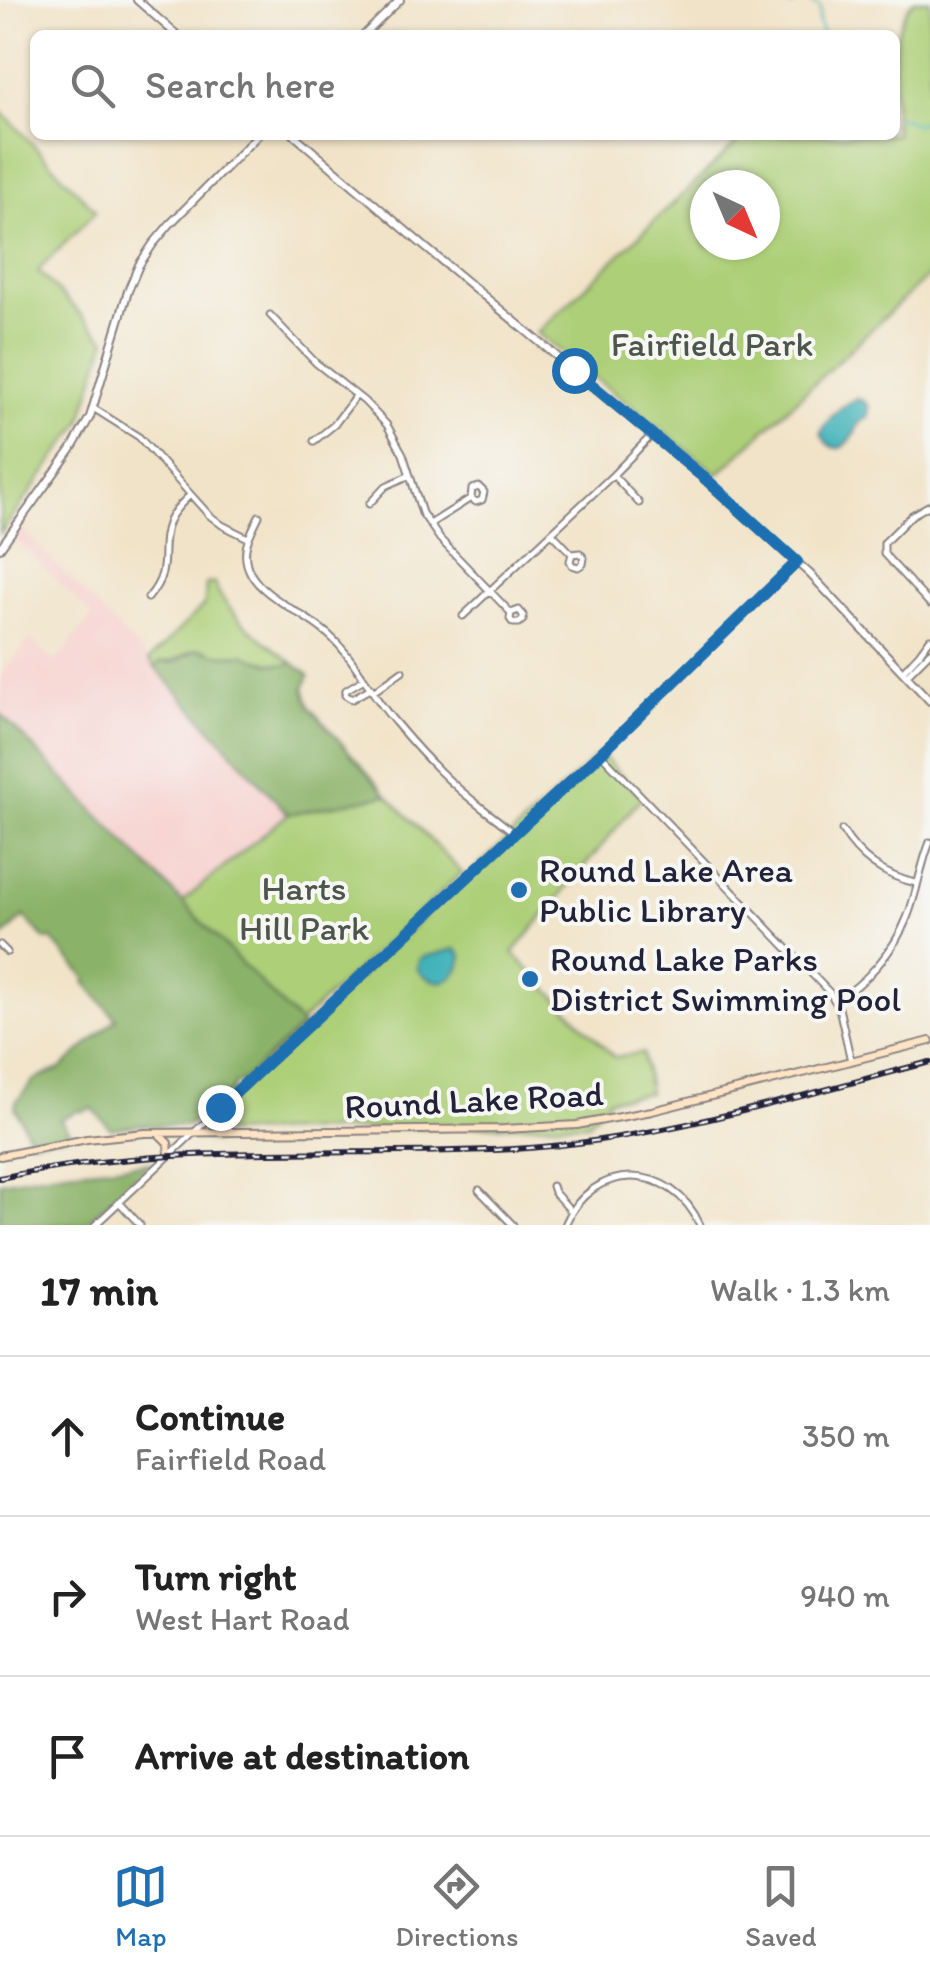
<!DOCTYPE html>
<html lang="en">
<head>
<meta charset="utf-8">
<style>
  body { margin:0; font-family:Itim,sans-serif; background:#f2f2f2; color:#222 }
  .compass { position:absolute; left:690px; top:170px; width:90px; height:90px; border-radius:50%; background:#fff; box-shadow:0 2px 8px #0004; rotate:136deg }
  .stop { position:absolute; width:30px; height:30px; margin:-22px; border:8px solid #1f6fb2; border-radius:50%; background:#fff }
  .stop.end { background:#1f6fb2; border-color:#fff; box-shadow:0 2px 10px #0008 }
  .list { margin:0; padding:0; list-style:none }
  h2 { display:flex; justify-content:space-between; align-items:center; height:130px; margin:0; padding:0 40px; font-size:42px }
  h2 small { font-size:32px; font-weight:400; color:#767676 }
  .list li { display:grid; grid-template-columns:65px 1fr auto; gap:30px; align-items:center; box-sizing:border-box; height:160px; padding:0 40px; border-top:2px solid #e0e0e0 }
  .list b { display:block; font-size:38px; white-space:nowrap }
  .list p { margin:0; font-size:32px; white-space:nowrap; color:#767676 }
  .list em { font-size:32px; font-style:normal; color:#767676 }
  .icon { flex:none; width:55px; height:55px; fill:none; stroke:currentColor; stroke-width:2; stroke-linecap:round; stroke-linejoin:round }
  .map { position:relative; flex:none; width:930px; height:1225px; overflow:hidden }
  .search { position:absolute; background:#fff; box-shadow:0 2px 8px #0004; left:30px; right:30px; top:30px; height:110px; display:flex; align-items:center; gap:25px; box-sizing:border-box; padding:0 35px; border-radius:15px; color:#767676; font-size:38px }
  .sheet { height:610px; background:#fff }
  nav { display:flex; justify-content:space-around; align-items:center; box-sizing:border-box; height:140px; border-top:2px solid #e0e0e0; background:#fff; font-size:28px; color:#767676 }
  nav a { display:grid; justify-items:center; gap:5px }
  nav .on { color:#1f6fb2 }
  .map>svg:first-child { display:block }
  .built { fill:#f7d0cd }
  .green { fill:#adcf78; stroke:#68785a; stroke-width:2.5; fill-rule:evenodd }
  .forest { fill:#8ab268; stroke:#566a52; stroke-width:2.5 }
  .water { fill:#43b3ba; stroke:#326a7a; stroke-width:2.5 }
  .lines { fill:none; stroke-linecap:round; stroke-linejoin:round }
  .stream { stroke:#43b3ba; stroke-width:2.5 }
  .minor-casing { stroke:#8a8281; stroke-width:9 }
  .tertiary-casing { stroke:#8a8281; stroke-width:10 }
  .secondary-casing { stroke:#8a8281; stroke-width:10 }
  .minor { stroke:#fff; stroke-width:5 }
  .tertiary { stroke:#fff; stroke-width:6 }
  .secondary { stroke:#fee4c5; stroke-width:6 }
  .rail-casing { stroke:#22223b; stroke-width:6 }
  .rail { stroke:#f6f6f2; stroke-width:2.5; stroke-dasharray:8; stroke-linecap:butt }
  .route { stroke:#1f6fb2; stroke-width:12 }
  .poi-dot { fill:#1f6fb2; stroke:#f6f6f2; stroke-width:4 }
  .labels { text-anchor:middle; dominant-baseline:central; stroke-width:8; stroke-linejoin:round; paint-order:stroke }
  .park-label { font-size:35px; fill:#4c564d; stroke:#f6f6f2 }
  .poi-label { font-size:35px; fill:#22223b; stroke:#f6f6f2; text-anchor:start }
  .street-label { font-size:35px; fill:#22223b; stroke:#f6f6f2 }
</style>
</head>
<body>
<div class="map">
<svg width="930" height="1225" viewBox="0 0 930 1225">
  <rect width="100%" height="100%" fill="#f6f6f2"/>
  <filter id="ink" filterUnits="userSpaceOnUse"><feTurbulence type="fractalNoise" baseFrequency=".01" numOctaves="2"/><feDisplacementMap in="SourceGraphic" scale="20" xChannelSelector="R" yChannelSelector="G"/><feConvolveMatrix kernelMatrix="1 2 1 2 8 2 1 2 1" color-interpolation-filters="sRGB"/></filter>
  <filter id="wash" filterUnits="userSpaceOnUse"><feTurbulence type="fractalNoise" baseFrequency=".0048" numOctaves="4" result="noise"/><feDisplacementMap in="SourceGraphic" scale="40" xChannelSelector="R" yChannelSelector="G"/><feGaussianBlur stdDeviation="2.25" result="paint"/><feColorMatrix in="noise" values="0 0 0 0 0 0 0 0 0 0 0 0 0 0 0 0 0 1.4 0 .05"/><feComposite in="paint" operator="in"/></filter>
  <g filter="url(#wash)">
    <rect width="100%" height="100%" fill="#f1e3c7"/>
    <path class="built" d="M 20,527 L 149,660 L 288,814 L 182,902 L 0,713 L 0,675 L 30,639 L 56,662 L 92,616 L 13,537 Z"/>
    <path class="green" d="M 914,0 L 930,0 L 930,274 L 718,474 L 537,333 L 745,135 L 895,135 C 895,95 885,31 914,0 ZM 705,185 L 765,185 L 765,245 L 705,245 Z
      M 0,110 L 96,211 L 38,271 L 106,340 L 81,423 L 0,534 Z
      M 214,583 C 230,619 263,639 293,663 L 286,666 L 254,659 L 243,654 C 236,654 224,656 217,655 C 206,653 213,649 201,649 C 186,650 180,663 161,662 L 155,667 L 149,660 L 205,604 L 206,584 Z
      M 600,753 L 642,797 L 513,953 L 614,1057 L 643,1053 L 649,1093 L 609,1099 L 588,1123 L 190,1134 Z
      M 387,795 L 462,873 L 299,1023 L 182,902 L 288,814 Z"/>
    <path class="forest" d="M 198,649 C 206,650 210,653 217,654 C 221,655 238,655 243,654 C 255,660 281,669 293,663 L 309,675 L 304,688 L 310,707 L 387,795 L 288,814 L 155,667 L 161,662 L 173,663 Z
      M 0,713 L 302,1026 L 241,1082 L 234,1084 L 233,1089 L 206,1114 L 186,1126 L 139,1125 L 111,1129 L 92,1108 L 82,1112 L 80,1110 L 60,1119 L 70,1133 L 65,1136 L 31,1141 L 15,1107 L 16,1102 L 34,1080 L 62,1068 L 116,1019 L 85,982 L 87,979 L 51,939 L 46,940 L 24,917 L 0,940 Z
      M 150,1163 L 84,1225 L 0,1225 L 0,1182 L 65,1171 Z"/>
    <path class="water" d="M 857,399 L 864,401 L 869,407 L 868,417 C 866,419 862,420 860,422 C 857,425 855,434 852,437 C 841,455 827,449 821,432 C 829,418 842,404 857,399 Z
      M 456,949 L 462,956 C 459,983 435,990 417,969 L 419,960 L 423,957 Z"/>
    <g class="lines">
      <path class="stream" d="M 783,0 L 791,6 L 800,0
        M 807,0 L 820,8 L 819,23 L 823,35
        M 841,35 L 850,35
        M 895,118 L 901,117 L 914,124 L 930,121"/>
    </g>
  </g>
  <g filter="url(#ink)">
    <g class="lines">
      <defs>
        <path id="minor" d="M 270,315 L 316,363 L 364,401 L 387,425 L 403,454 L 422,513 L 440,539 L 511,613 L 510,619 L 513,623 L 519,623 L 523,620 L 523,615 L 519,610 L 511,613
          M 93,408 L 139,437 L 209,515 L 222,525 L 248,538
          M 314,441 L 334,425 L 356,396
          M 613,475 L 639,503
          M 369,504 L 386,486 L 410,475
          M 930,505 L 912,515 L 884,543 L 884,554 L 930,604
          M 259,516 C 249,536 239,553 251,574 C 264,598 308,615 330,636 C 357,661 371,695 395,722 C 415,746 436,769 459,789 C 477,805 496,818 514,833
          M 430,524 L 471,498 L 476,502 L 482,500 L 484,492 L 479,487 L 472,489 L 471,498
          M 552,533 L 572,554 L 570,561 L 572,565 L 578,567 L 583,564 L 584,558 L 580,553 L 572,554
          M 148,598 C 174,568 157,551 169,521 C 173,511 181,504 189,496
          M 463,616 L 613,475 L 652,435
          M 903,671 L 919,654 L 930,639
          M 906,676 L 930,652
          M 364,679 L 346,690 L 345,695 L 352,699 L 371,688
          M 373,692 L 402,671
          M 600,753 L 830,993 L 839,1008 L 851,1061
          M 842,830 C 859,858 884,876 916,883
          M 0,945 L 7,952
          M 836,1001 C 866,983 894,951 907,918 C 917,894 920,867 930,842
          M 552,1186 L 554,1192 L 571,1211
          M 479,1190 L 513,1225
          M 119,1202 L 140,1225
          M 95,1225 L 600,753 L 797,563
          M 565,1225 C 592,1160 672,1162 700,1225"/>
        <path id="tertiary" d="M 137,0 L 177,35
          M 364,35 L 400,0
          M 294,135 L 425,247 L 707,481 L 810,574 L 930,701
          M 0,548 L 71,450 L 90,417 L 128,291 L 139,265 L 153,244 L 170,224 L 258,135"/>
        <path id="secondary" d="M 220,1107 L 216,1118 L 218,1125 L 231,1131
          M 159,1134 L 168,1143 L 169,1155
          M 0,1156 L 87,1139 L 145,1133 L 504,1129 L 577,1125 L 652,1111 L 930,1041"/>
      </defs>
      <use href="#minor" class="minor-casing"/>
      <use href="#tertiary" class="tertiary-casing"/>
      <use href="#secondary" class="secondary-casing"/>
      <use href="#minor" class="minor"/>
      <use href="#tertiary" class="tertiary"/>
      <use href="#secondary" class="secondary"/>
      <defs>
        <path id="rail" d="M 0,1178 C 170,1141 342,1158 514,1149 C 656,1141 794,1097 930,1062"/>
      </defs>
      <use href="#rail" class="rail-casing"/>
      <use href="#rail" class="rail"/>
    </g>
  </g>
  <g class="lines" filter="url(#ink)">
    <path class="route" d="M 220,1107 L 600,754 L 797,562 L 708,481 L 574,370"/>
  </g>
  <g class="poi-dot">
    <circle cx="519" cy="890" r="10"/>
    <circle cx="530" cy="979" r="10"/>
  </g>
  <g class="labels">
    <g class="park-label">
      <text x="712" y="344">Fairfield Park</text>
      <text x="304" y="888">Harts<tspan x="304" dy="40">Hill Park</tspan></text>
    </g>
    <g class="poi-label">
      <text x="539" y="870">Round Lake Area<tspan x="539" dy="40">Public Library</tspan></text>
      <text x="550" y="959">Round Lake Parks<tspan x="550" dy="40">District Swimming Pool</tspan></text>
    </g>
    <g class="street-label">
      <text transform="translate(474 1100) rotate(-3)">Round Lake Road</text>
    </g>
  </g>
</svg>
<svg class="compass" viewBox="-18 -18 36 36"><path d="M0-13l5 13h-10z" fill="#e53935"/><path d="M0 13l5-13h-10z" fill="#767676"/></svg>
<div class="stop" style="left:574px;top:370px"></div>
<div class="stop end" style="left:220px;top:1107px"></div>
<div class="search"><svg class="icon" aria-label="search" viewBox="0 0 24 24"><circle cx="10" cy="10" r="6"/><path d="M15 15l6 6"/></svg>Search here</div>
</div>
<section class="sheet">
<h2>17 min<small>Walk · 1.3 km</small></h2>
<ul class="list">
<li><svg class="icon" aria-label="ahead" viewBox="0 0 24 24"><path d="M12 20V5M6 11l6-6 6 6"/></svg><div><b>Continue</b><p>Fairfield Road</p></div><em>350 m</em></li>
<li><svg class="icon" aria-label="right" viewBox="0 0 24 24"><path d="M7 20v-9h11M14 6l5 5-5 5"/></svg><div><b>Turn right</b><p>West Hart Road</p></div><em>940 m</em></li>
<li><svg class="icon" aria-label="arrive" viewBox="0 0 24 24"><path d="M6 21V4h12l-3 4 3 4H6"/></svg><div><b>Arrive at destination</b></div></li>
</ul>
</section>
<nav>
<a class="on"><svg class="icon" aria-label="map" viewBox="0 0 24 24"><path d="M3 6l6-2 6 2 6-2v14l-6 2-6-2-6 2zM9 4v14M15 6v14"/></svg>Map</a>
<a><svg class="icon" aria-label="directions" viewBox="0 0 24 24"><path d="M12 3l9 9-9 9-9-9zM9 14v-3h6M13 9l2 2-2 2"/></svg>Directions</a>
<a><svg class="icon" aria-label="saved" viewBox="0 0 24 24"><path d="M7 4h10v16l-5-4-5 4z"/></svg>Saved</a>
</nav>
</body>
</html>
